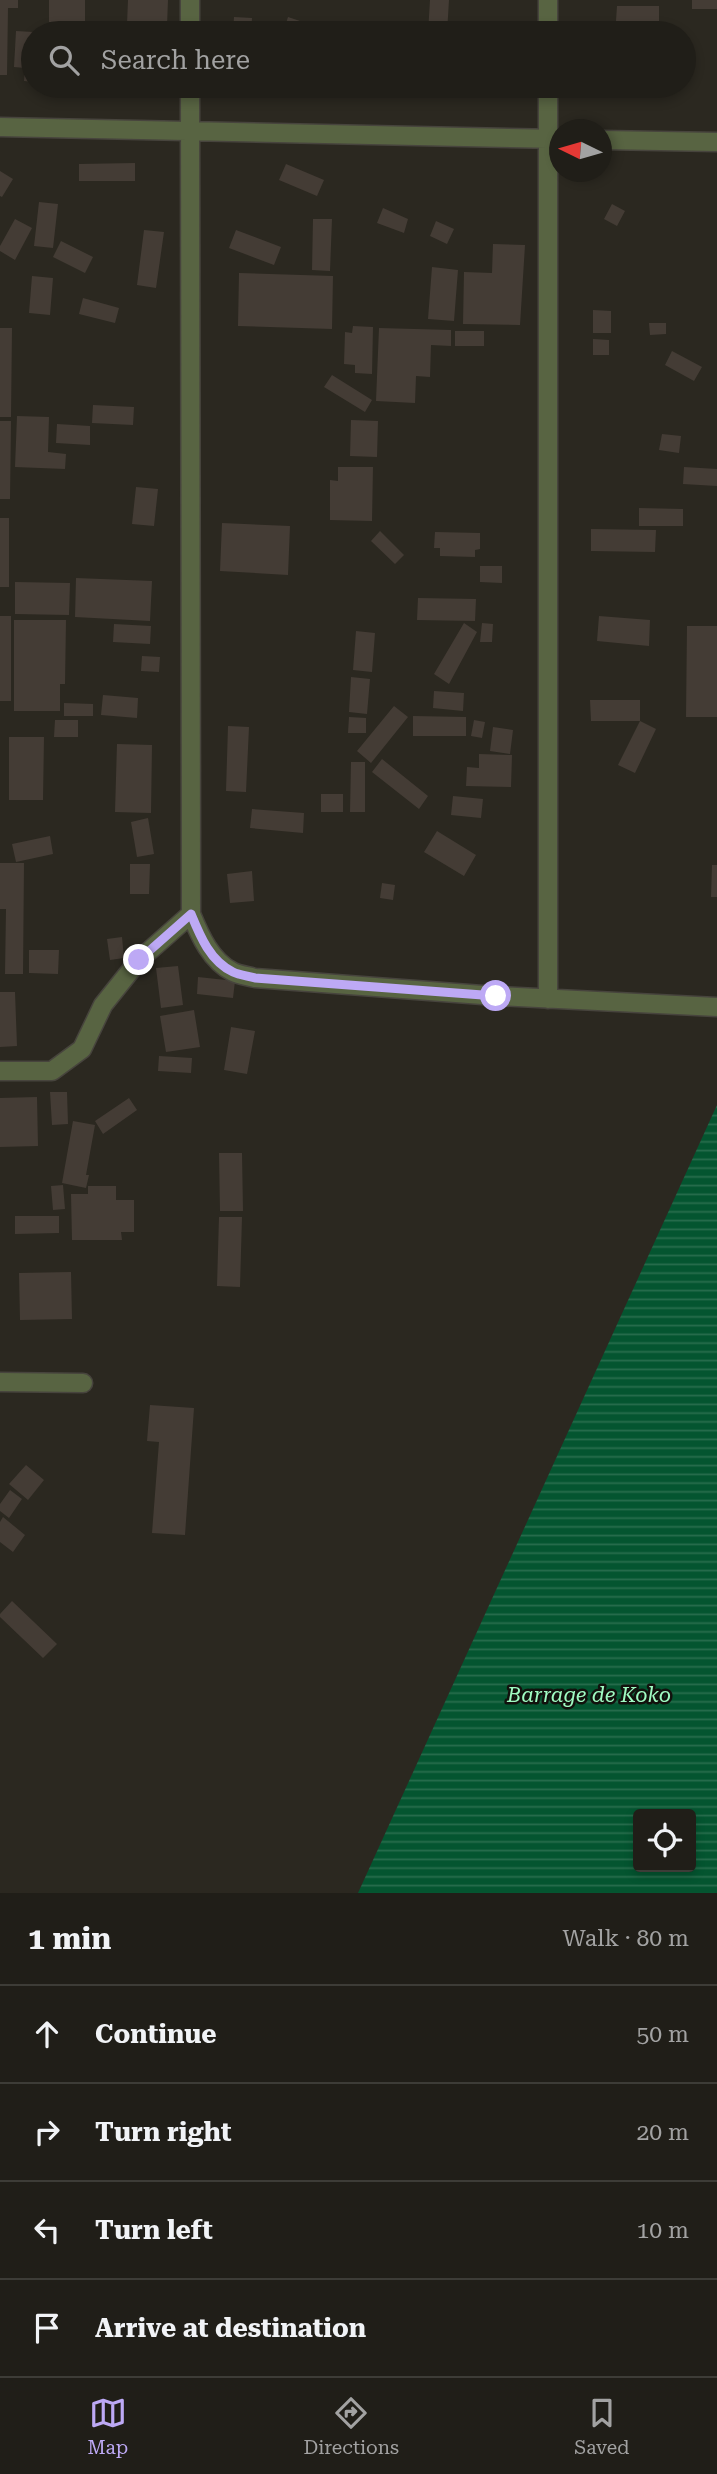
<!DOCTYPE html>
<html lang="en">
<head>
<meta charset="utf-8">
<style>
  body { margin:0; font-family:"Roboto Serif",serif; background:#2d2b25; color:#f1f3f6 }
  .controls { position:absolute; right:21px; bottom:21px; display:grid; overflow:hidden; border-radius:7px; box-shadow:0 4px 10px #0003 }
  .controls button { width:63px; height:63px; display:grid; place-items:center; padding:0; border:0; border-bottom:2px solid #3d3c37; background:#201e18; color:#f1f3f6; font:35px sans-serif }
  .compass { position:absolute; left:549px; top:119px; width:63px; height:63px; border-radius:50%; background:#201e18; box-shadow:0 4px 10px #0003; rotate:275deg }
  .stop { position:absolute; width:21px; height:21px; margin:-16px; border:5px solid #bda9f5; border-radius:50%; background:#fff }
  .stop.end { background:#bda9f5; border-color:#fff; box-shadow:0 2px 7px #0008 }
  .list { margin:0; padding:0; list-style:none }
  h2 { display:flex; justify-content:space-between; align-items:center; height:91px; margin:0; padding:0 28px; font-size:30px }
  h2 small { font-size:23px; font-weight:400; color:#a2a2a2 }
  .list li { display:grid; grid-template-columns:46px 1fr auto; gap:21px; align-items:center; box-sizing:border-box; height:98px; padding:0 28px; border-top:2px solid #3d3c37 }
  .list b { display:block; font-size:26px; white-space:nowrap }
  .list em { font-size:23px; font-style:normal; color:#a2a2a2 }
  .icon { flex:none; width:38px; height:38px; fill:none; stroke:currentColor; stroke-width:2; stroke-linecap:round; stroke-linejoin:round }
  .map { position:relative; flex:none; width:717px; height:1893px; overflow:hidden }
  .search { position:absolute; background:#201e18; box-shadow:0 4px 10px #0003; left:21px; right:21px; top:21px; height:77px; display:flex; align-items:center; gap:18px; box-sizing:border-box; padding:0 24px; border-radius:38px; color:#a2a2a2; font-size:26px }
  .sheet { height:483px; background:#201e18 }
  nav { display:flex; justify-content:space-around; align-items:center; box-sizing:border-box; height:98px; border-top:2px solid #3d3c37; background:#201e18; font-size:19px; color:#a2a2a2 }
  nav a { display:grid; justify-items:center; gap:4px }
  nav .on { color:#bda9f5 }
  .map>svg:first-child { display:block }
  .water { fill:url(#water-rules); fill-rule:evenodd }
  .building { fill:#443c35 }
  .lines { fill:none; stroke-linecap:round; stroke-linejoin:round }
  .street-casing { stroke:#47443d; stroke-width:21 }
  .street { stroke:#586442; stroke-width:18 }
  .route { stroke:#bda9f5; stroke-width:9 }
  .labels { text-anchor:middle; dominant-baseline:central; stroke-width:5; stroke-linejoin:round; paint-order:stroke }
  .water-label { font-size:21px; font-style:italic; fill:#9ffbc2; stroke:#12110d }
</style>
</head>
<body>
<div class="map">
<svg width="717" height="1893" viewBox="0 0 717 1893">
  <defs>
    <pattern id="water-rules" width="6" height="5" patternUnits="userSpaceOnUse" patternTransform="scale(1.75)"><rect width="6" height="5" fill="#045530"/><path d="M0 2.5h6" fill="none" stroke="#286d4d"/></pattern>
  </defs>
  <rect width="100%" height="100%" fill="#2b2820"/>
  <path class="water" d="M 717,1105 L 717,1893 L 358,1893 ZM 638,1814 L 691,1814 L 691,1867 L 638,1867 Z"/>
  <path class="building" d="M 0,0 L 18,0 L 18,8 L 8,8 L 7,75 L 0,75 Z
    M 49,0 L 85,0 L 85,23 L 49,22 Z
    M 128,0 L 168,0 L 167,26 L 127,24 Z
    M 430,0 L 449,0 L 447,33 L 428,33 Z
    M 692,0 L 717,0 L 717,9 L 692,9 Z
    M 617,6 L 659,6 L 659,21 L 616,21 Z
    M 234,17 L 252,18 L 251,33 L 233,33 Z
    M 288,17 L 315,26 L 312,33 L 283,33 Z
    M 502,23 L 522,23 L 521,33 L 501,33 Z
    M 607,23 L 659,24 L 659,33 L 607,33 Z
    M 74,27 L 140,30 L 140,33 L 73,33 Z
    M 148,28 L 166,29 L 165,33 L 147,33 Z
    M 16,31 L 33,32 L 33,82 L 24,81 L 25,68 L 14,67 Z
    M 422,86 L 475,86 L 474,91 L 422,90 Z
    M 135,163 L 135,181 L 79,181 L 79,164 Z
    M 286,164 L 324,180 L 317,196 L 279,180 Z
    M 0,171 L 13,179 L 2,197 L 0,196 Z
    M 39,202 L 58,204 L 53,248 L 34,246 Z
    M 612,204 L 625,211 L 617,226 L 604,219 Z
    M 383,208 L 408,219 L 404,233 L 377,223 Z
    M 15,219 L 32,228 L 15,260 L 0,251 L 0,246 Z
    M 313,219 L 332,219 L 330,271 L 312,270 Z
    M 436,221 L 454,229 L 447,244 L 430,236 Z
    M 144,230 L 164,232 L 156,288 L 137,285 Z
    M 236,230 L 281,247 L 274,265 L 229,248 Z
    M 61,241 L 93,257 L 85,273 L 53,257 Z
    M 493,244 L 525,245 L 520,325 L 463,324 L 464,272 L 492,273 Z
    M 432,267 L 458,270 L 454,321 L 428,319 Z
    M 239,273 L 333,276 L 332,329 L 238,326 Z
    M 32,276 L 53,278 L 50,315 L 29,313 Z
    M 83,298 L 119,308 L 115,323 L 79,314 Z
    M 593,310 L 611,311 L 611,333 L 593,333 Z
    M 649,323 L 666,323 L 666,334 L 650,335 Z
    M 353,326 L 373,327 L 372,374 L 355,373 L 355,365 L 344,364 L 345,332 L 352,333 Z
    M 0,328 L 12,328 L 11,417 L 0,417 Z
    M 379,328 L 451,330 L 451,346 L 431,345 L 430,377 L 416,376 L 415,403 L 376,401 Z
    M 455,331 L 484,331 L 484,346 L 455,346 Z
    M 593,339 L 609,340 L 609,355 L 593,355 Z
    M 672,351 L 702,367 L 694,381 L 665,365 Z
    M 332,375 L 372,400 L 365,412 L 324,387 Z
    M 93,405 L 134,407 L 133,425 L 92,423 Z
    M 17,416 L 49,417 L 48,452 L 66,454 L 65,469 L 15,467 Z
    M 351,420 L 378,421 L 377,457 L 350,456 Z
    M 0,421 L 11,421 L 10,499 L 0,499 Z
    M 57,424 L 90,426 L 90,445 L 56,443 Z
    M 662,434 L 681,436 L 679,453 L 659,450 Z
    M 338,467 L 373,467 L 372,521 L 330,520 L 330,480 L 338,481 Z
    M 684,467 L 717,469 L 717,486 L 683,484 Z
    M 136,487 L 158,489 L 154,526 L 132,524 Z
    M 639,508 L 683,509 L 683,526 L 639,526 Z
    M 0,518 L 9,518 L 9,587 L 0,587 Z
    M 222,523 L 290,526 L 288,575 L 220,571 Z
    M 591,529 L 656,530 L 655,552 L 591,551 Z
    M 380,531 L 404,555 L 395,564 L 371,541 Z
    M 435,532 L 480,533 L 480,549 L 475,550 L 475,557 L 440,556 L 440,548 L 434,548 Z
    M 480,566 L 502,566 L 502,583 L 480,582 Z
    M 76,578 L 152,581 L 150,621 L 75,617 Z
    M 15,582 L 70,583 L 69,615 L 15,614 Z
    M 418,598 L 476,599 L 475,621 L 417,620 Z
    M 0,616 L 11,616 L 11,701 L 0,701 Z
    M 599,616 L 650,620 L 649,646 L 597,641 Z
    M 14,620 L 66,620 L 65,684 L 60,684 L 60,711 L 14,711 Z
    M 464,623 L 477,632 L 449,684 L 434,674 Z
    M 482,623 L 493,624 L 492,642 L 480,642 Z
    M 114,624 L 151,626 L 150,644 L 113,642 Z
    M 687,626 L 717,626 L 717,717 L 686,717 Z
    M 356,631 L 375,633 L 372,672 L 353,670 Z
    M 142,656 L 160,657 L 159,672 L 141,671 Z
    M 351,677 L 370,679 L 367,714 L 349,712 Z
    M 434,691 L 464,693 L 463,711 L 433,708 Z
    M 103,695 L 138,698 L 137,718 L 101,715 Z
    M 590,700 L 640,700 L 640,721 L 591,721 Z
    M 64,703 L 93,704 L 93,716 L 64,716 Z
    M 394,706 L 408,717 L 371,763 L 357,751 Z
    M 413,716 L 466,717 L 466,736 L 413,736 Z
    M 349,717 L 366,718 L 366,733 L 348,733 Z
    M 55,720 L 78,720 L 78,737 L 54,737 Z
    M 474,720 L 485,722 L 482,738 L 471,736 Z
    M 640,721 L 656,729 L 635,773 L 618,765 Z
    M 228,726 L 249,727 L 246,792 L 226,791 Z
    M 493,727 L 513,730 L 510,754 L 490,751 Z
    M 9,737 L 44,737 L 43,800 L 9,800 Z
    M 117,744 L 152,745 L 151,813 L 115,812 Z
    M 479,754 L 512,755 L 511,787 L 466,786 L 467,767 L 479,768 Z
    M 382,759 L 428,796 L 419,809 L 372,772 Z
    M 351,762 L 365,762 L 365,812 L 350,812 Z
    M 321,794 L 343,794 L 343,812 L 321,812 Z
    M 453,796 L 483,799 L 481,818 L 451,815 Z
    M 252,809 L 304,813 L 303,833 L 250,828 Z
    M 148,818 L 154,854 L 137,857 L 131,822 Z
    M 437,831 L 476,855 L 464,876 L 424,852 Z
    M 50,836 L 53,854 L 16,862 L 12,844 Z
    M 0,863 L 24,863 L 23,974 L 5,974 L 6,909 L 0,909 Z
    M 130,864 L 150,864 L 149,894 L 130,894 Z
    M 712,865 L 717,865 L 717,897 L 711,897 Z
    M 252,871 L 254,901 L 230,903 L 227,874 Z
    M 382,883 L 395,885 L 393,900 L 380,898 Z
    M 122,937 L 124,958 L 110,960 L 107,939 Z
    M 29,950 L 59,950 L 58,974 L 29,973 Z
    M 178,966 L 183,1005 L 161,1008 L 156,968 Z
    M 198,977 L 235,981 L 233,998 L 197,994 Z
    M 0,992 L 15,992 L 17,1046 L 0,1047 Z
    M 194,1010 L 200,1047 L 166,1052 L 160,1016 Z
    M 231,1027 L 255,1031 L 247,1074 L 224,1070 Z
    M 159,1056 L 192,1058 L 191,1073 L 158,1071 Z
    M 50,1092 L 67,1092 L 68,1124 L 52,1125 Z
    M 37,1097 L 38,1146 L 0,1147 L 0,1098 Z
    M 129,1098 L 137,1110 L 103,1134 L 95,1121 Z
    M 73,1121 L 95,1125 L 86,1175 L 89,1175 L 86,1188 L 62,1183 Z
    M 219,1153 L 242,1153 L 243,1211 L 220,1211 Z
    M 63,1185 L 65,1209 L 53,1210 L 51,1186 Z
    M 88,1186 L 116,1186 L 116,1200 L 134,1200 L 134,1232 L 121,1232 L 122,1240 L 72,1240 L 71,1194 L 88,1194 Z
    M 15,1216 L 59,1216 L 59,1233 L 15,1234 Z
    M 219,1217 L 242,1217 L 240,1287 L 217,1286 Z
    M 71,1272 L 72,1319 L 20,1320 L 19,1273 Z
    M 150,1405 L 194,1408 L 185,1535 L 152,1533 L 159,1442 L 147,1441 Z
    M 26,1465 L 44,1480 L 28,1500 L 9,1484 Z
    M 10,1490 L 22,1499 L 9,1518 L 0,1511 L 0,1504 Z
    M 3,1517 L 25,1535 L 13,1552 L 0,1542 L 0,1522 Z
    M 12,1601 L 57,1644 L 43,1658 L 0,1617 L 0,1614 Z"/>
  <g class="lines">
    <defs>
      <path id="street" d="M 190,33 L 190,0
        M 548,33 L 548,0
        M 190,86 L 191,914 C 200,936 211,961 233,972 C 239,975 248,976 255,978 L 496,996 L 717,1007
        M 548,86 L 548,999
        M 0,127 L 560,139
        M 602,140 L 717,142
        M 0,1071 L 52,1071 L 82,1049 L 103,1005 L 139,960 L 191,914
        M 0,1382 L 83,1383"/>
    </defs>
    <use href="#street" class="street-casing"/>
    <use href="#street" class="street"/>
  </g>
  <g class="lines">
    <path class="route" d="M 139,960 L 191,914 C 200,936 210,961 233,972 C 239,975 248,976 255,978 L 496,996"/>
  </g>
  <g class="labels">
    <g class="water-label">
      <text x="589" y="1695">Barrage de Koko</text>
    </g>
  </g>
</svg>
<div class="controls">
<button><svg class="icon" aria-label="locate" viewBox="0 0 24 24"><circle cx="12" cy="12" r="6"/><path d="M12 2v4M12 18v4M2 12h4M18 12h4"/></svg></button>
</div>
<svg class="compass" viewBox="-18 -18 36 36"><path d="M0-13l5 13h-10z" fill="#e53935"/><path d="M0 13l5-13h-10z" fill="#a2a2a2"/></svg>
<div class="stop" style="left:496px;top:996px"></div>
<div class="stop end" style="left:139px;top:960px"></div>
<div class="search"><svg class="icon" aria-label="search" viewBox="0 0 24 24"><circle cx="10" cy="10" r="6"/><path d="M15 15l6 6"/></svg>Search here</div>
</div>
<section class="sheet">
<h2>1 min<small>Walk · 80 m</small></h2>
<ul class="list">
<li><svg class="icon" aria-label="ahead" viewBox="0 0 24 24"><path d="M12 20V5M6 11l6-6 6 6"/></svg><div><b>Continue</b></div><em>50 m</em></li>
<li><svg class="icon" aria-label="right" viewBox="0 0 24 24"><path d="M7 20v-9h11M14 6l5 5-5 5"/></svg><div><b>Turn right</b></div><em>20 m</em></li>
<li><svg class="icon" aria-label="left" viewBox="0 0 24 24"><path d="M17 20v-9H6M10 6l-5 5 5 5"/></svg><div><b>Turn left</b></div><em>10 m</em></li>
<li><svg class="icon" aria-label="arrive" viewBox="0 0 24 24"><path d="M6 21V4h12l-3 4 3 4H6"/></svg><div><b>Arrive at destination</b></div></li>
</ul>
</section>
<nav>
<a class="on"><svg class="icon" aria-label="map" viewBox="0 0 24 24"><path d="M3 6l6-2 6 2 6-2v14l-6 2-6-2-6 2zM9 4v14M15 6v14"/></svg>Map</a>
<a><svg class="icon" aria-label="directions" viewBox="0 0 24 24"><path d="M12 3l9 9-9 9-9-9zM9 14v-3h6M13 9l2 2-2 2"/></svg>Directions</a>
<a><svg class="icon" aria-label="saved" viewBox="0 0 24 24"><path d="M7 4h10v16l-5-4-5 4z"/></svg>Saved</a>
</nav>
</body>
</html>
